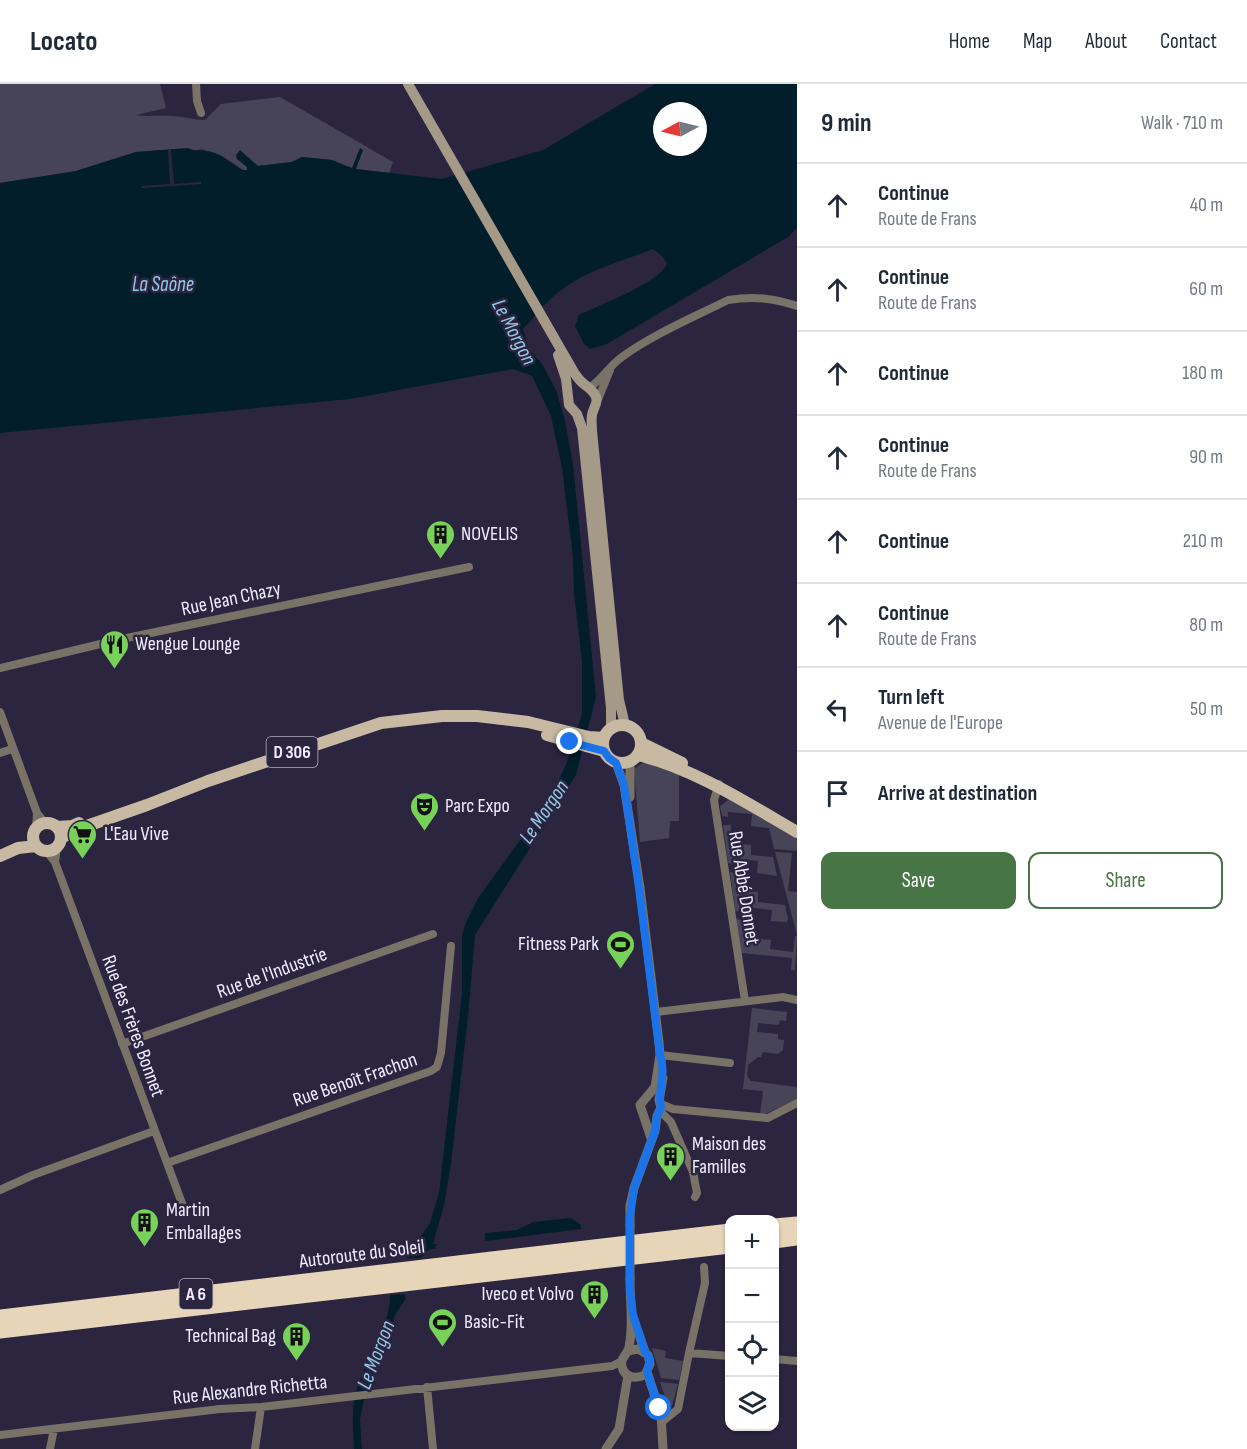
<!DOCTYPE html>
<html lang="en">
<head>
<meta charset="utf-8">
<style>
  body { margin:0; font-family:"Sofia Sans Condensed",sans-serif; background:#f6f6f7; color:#1f2937 }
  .controls { position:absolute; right:18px; bottom:18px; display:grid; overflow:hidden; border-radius:12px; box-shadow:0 2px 4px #0004 }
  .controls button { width:54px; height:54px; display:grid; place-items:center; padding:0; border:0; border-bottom:2px solid #e0e1e3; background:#fff; color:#1f2937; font:30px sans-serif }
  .compass { position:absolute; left:653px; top:18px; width:54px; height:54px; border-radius:50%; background:#fff; box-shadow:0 2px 4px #0004; rotate:263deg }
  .stop { position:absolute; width:18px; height:18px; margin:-14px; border:4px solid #1a73e8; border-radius:50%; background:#fff }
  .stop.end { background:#1a73e8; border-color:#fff; box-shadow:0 2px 6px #0008 }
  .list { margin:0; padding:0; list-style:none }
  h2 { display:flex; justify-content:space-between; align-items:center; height:78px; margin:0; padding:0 24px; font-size:26px }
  h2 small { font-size:20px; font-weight:400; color:#747a83 }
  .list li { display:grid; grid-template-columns:39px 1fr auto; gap:18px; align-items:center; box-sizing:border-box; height:84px; padding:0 24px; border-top:2px solid #e0e1e3 }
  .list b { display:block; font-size:22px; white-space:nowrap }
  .list p { margin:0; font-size:20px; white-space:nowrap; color:#747a83 }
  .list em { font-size:20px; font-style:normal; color:#747a83 }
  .actions { display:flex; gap:12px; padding:18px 24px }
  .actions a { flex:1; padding:14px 0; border:2px solid #477546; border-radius:12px; text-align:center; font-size:21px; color:#477546 }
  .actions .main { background:#477546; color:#fff }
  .icon { flex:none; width:33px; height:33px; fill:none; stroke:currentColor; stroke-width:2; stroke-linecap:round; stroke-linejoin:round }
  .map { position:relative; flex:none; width:797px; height:1365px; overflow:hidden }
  header { display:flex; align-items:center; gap:36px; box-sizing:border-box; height:84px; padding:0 30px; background:#fff; border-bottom:2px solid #e0e1e3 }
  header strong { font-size:28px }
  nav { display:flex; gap:33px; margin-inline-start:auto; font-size:21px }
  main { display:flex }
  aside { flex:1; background:#fff }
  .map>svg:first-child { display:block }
  .green { fill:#484458 }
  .water { fill:#031e2b; fill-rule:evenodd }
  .pier { fill:#2c2540 }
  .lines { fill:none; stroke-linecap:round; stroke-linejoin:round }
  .minor { stroke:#787267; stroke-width:8 }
  .tertiary { stroke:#787267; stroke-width:9 }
  .secondary { stroke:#a59a88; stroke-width:10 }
  .primary { stroke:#c7b9a2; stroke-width:12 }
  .motorway { stroke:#e6d5b9; stroke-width:15 }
  .tertiary-bridge { stroke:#787267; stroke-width:9 }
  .route { stroke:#1a73e8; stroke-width:8 }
  .labels { text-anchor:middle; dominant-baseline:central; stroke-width:5; stroke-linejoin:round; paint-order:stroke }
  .shield { fill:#2c2540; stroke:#b5b1c6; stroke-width:1.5 }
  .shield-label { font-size:18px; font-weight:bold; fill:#f0edff }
  .poi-label { font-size:20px; fill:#f0edff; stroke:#2c2540; text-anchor:start }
  .street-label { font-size:20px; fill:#f0edff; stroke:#2c2540 }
  .water-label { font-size:21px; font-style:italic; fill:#91c9e7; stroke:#2c2540 }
</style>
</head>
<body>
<header>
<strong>Locato</strong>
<nav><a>Home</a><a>Map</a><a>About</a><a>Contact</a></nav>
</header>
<main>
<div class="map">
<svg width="797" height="1365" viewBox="0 0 797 1365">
  <rect width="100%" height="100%" fill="#2c2540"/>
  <path class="green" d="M 0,0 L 160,0 L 166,24 L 136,31 C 148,33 158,31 171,32 C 183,32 193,36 205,36 L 221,20 L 280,13 L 393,78 L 389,89 L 348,84 L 332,76 L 302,73 L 292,78 L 247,83 L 247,86 L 243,86 L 202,65 L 192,67 L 188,64 L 136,68 L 76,87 L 0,99 Z
    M 645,677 L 679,691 L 679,737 L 670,737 L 669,754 L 640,758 L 634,685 Z
    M 731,714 L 797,753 L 797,767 L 774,765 L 769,744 L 751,742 L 752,730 L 728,728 L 728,733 L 722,732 L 720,722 Z
    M 723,741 L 731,741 L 730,759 L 751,761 L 751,771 L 773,773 L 777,792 L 757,789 L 758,777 L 735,774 L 734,780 L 728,779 Z
    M 775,768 L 792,769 L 788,807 L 797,808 L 797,851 Z
    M 730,788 L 738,789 L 737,806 L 758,808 L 758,818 L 785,821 L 788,835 L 787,838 L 771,837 L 772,826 L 747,823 L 746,828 L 735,827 Z
    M 736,835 L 743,836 L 742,846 L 750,847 L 750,854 L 771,856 L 770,865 L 793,868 L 795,852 L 797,852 L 795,886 L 791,886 L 792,874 L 741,869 Z
    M 752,924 L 787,928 L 786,937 L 780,936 L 779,941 L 758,939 L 757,948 L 778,950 L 778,955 L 784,956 L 783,966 L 778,970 L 763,968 L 761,973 L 758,973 L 748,981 L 747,992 L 751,997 L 797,1003 L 797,1015 L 763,1031 L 760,1030 L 763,1007 L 743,1005 Z
    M 652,1264 L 666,1267 L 665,1274 L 683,1277 L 679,1296 L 661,1294 Z
    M 660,1298 L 678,1300 L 672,1322 L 668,1321 Z"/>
  <path class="water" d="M 655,0 L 797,0 L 797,144 L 788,153 L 607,260 L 590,265 L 584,260 L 575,242 L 579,231 C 599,221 659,199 667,180 L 663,173 L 653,165 C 615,180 571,190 543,223 L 541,220 L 532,225 L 535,232 L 523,245 L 529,265 L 542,280 L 556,306 L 565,337 L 573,380 L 596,613 L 576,691 L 475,851 L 468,933 L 451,1079 L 444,1121 L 433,1160 L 437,1160 L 435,1165 L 430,1165 L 421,1174 L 406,1174 L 430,1139 L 439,1109 L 462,909 L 462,851 L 466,838 L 478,814 L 548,718 L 566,681 L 582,630 L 582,577 L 574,510 L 573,473 L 562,384 L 551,332 L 532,292 L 513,285 L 350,315 L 0,349 L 0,99 L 76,87 L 136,68 L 188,64 C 195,68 204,65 212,68 C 223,71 233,80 243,86 L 247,86 L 247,83 L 237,75 L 236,71 L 240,66 L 258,82 L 292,78 L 302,73 L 332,76 L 352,84 L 360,64 L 363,66 L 356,85 L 442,95 L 543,66 ZM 662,27 L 698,27 L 698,63 L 662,63 Z
    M 571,1134 L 581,1141 L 581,1145 L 485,1157 L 485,1149 L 517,1146 L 533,1138 Z
    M 404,1210 L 406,1214 L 395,1231 L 388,1258 L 367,1302 L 360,1335 L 362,1365 L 354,1365 C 353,1344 351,1324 357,1304 C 367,1273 390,1245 390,1211 Z"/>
  <path class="pier" d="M 171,65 L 174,100 L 201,98 L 201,100 L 141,104 L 141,102 L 170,100 L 168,66 Z"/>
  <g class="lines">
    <path class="minor" d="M 196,0 L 197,17 L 201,29
      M 589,304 C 602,296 609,282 622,273 C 652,251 694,233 728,216 C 753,212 773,214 797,222
      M 597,318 L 610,286
      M 0,584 L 117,556 L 469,483
      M 0,628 L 37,729 L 45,739
      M 0,669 L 12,665
      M 719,700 L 714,716 L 745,917
      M 36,744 L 37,729
      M 57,763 L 55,778 L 186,1130
      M 47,768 L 55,778
      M 656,928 L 783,913 L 797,916
      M 122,960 L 433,850
      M 660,971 L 730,979
      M 661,1020 L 673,1025 L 768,1034 L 797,1019
      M 660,1027 L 671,1038 L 693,1088 L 697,1109 L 695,1113
      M 167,1079 L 431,987 L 437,983 L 441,969 L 451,862
      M 0,1106 L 33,1091 L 154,1047
      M 689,1269 L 705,1199 L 704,1183
      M 774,1275 L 797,1277
      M 427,1303 L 433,1365
      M 662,1338 L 678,1325 L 689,1269 L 730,1272
      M 0,1351 L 220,1325 L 261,1323 L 612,1282 L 622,1277
      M 50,1365 L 54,1345
      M 255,1365 L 261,1323"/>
    <path class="tertiary" d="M 630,678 L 630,713
      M 616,679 L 624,701 L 640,804 L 659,958 L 660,971 L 655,1003 L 640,1021 L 651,1054
      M 630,1141 L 630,1122 L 634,1104 L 655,1047 L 657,1032 L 661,1024 L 659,1016 L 663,994
      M 633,1233 L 645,1268
      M 628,1267 L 638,1265 L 648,1271 L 650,1280 L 645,1291 C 636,1295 625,1294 622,1283 C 620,1274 626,1272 628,1266 C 630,1263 629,1260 630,1257 C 633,1236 630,1216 630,1195
      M 647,1288 L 661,1331 L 663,1365
      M 606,1365 L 619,1345 L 628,1291"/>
    <path class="secondary" d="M 408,0 L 575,290 C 582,301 587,301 593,308 C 601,317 593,323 592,331 C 591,336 592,342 592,347 L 619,616 L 625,641
      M 558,271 L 566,295 L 569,321 L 577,330 L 582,344 L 611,624 L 611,644"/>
    <path class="primary" d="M603 660a19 19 0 1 1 38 0a19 19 0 1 1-38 0Z
      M 547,651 L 604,667
      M 641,659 L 682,679
      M 638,671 C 695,685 747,719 797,748
      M33 753a14 14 0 1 1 28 0a14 14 0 1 1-28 0Z
      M 57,743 L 72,742 L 79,739
      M 61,754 L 81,744 L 147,721 L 208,697 L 381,639 L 442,632 L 477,632 L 528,638 L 589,653 L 604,654
      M 0,772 L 18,764 L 36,762"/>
    <path class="motorway" d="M 774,1142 L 797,1140
      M 774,1157 L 797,1154
      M 0,1233 L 730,1147
      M 0,1247 L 730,1162"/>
    <path class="tertiary-bridge" d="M 630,1195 L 630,1141"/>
  </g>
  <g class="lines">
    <path class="route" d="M 570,658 L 604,667 L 609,674 L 616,679 L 624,701 L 639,804 L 660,971 C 667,989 657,1006 661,1024 L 657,1032 L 655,1047 L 634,1104 L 630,1133 L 630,1206 L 633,1231 L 645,1268 L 650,1275 L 647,1288 L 659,1324"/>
  </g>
  <defs>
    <symbol id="building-pin" viewBox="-11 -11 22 30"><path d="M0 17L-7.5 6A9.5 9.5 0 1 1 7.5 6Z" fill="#78d158" stroke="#2c2540"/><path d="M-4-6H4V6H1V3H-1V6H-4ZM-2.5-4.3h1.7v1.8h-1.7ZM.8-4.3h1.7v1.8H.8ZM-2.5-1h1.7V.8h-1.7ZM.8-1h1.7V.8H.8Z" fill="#111"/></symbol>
    <symbol id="restaurant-pin" viewBox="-11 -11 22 30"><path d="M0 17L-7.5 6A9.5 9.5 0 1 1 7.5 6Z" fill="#78d158" stroke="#2c2540"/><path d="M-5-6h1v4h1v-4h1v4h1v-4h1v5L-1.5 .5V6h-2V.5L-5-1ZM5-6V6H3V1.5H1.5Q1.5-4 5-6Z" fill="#111"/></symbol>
    <symbol id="theatre-pin" viewBox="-11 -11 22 30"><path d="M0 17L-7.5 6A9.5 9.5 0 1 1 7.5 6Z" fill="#78d158" stroke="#2c2540"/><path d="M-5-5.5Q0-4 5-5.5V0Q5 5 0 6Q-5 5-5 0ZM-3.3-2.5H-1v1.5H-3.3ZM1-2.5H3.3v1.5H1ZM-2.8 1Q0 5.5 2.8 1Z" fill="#111"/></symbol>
    <symbol id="supermarket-pin" viewBox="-11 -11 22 30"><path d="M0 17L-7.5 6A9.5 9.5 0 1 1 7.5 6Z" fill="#78d158" stroke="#2c2540"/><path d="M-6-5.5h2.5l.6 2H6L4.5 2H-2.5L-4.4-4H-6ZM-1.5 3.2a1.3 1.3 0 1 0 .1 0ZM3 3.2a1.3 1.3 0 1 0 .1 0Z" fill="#111"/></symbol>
    <symbol id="stadium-pin" viewBox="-11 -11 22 30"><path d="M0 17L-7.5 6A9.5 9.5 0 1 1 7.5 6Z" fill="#78d158" stroke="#2c2540"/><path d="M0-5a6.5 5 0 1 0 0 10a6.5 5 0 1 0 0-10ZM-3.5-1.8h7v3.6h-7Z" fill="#111"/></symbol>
  </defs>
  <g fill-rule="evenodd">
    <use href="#building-pin" x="424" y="434" width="33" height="45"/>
    <use href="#restaurant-pin" x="98" y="544" width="33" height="45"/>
    <use href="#theatre-pin" x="408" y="706" width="33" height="45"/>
    <use href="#supermarket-pin" x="66" y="734" width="33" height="45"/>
    <use href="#stadium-pin" x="604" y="844" width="33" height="45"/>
    <use href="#building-pin" x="654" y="1056" width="33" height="45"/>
    <use href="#building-pin" x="128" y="1122" width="33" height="45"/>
    <use href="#building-pin" x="578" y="1194" width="33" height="45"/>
    <use href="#stadium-pin" x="426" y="1222" width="33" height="45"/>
    <use href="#building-pin" x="280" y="1236" width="33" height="45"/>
  </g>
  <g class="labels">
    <g class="shield">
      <rect x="266.5" y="653" width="51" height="30" rx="4.5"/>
      <rect x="179.5" y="1195" width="33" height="30" rx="4.5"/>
    </g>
    <g class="shield-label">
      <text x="292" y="668">D 306</text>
      <text x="196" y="1210">A 6</text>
    </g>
    <g class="poi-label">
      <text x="461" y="450">NOVELIS</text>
      <text x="135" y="560">Wengue Lounge</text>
      <text x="445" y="722">Parc Expo</text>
      <text x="104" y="750">L'Eau Vive</text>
      <text x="599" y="860" text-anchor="end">Fitness Park</text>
      <text x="692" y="1060">Maison des<tspan x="692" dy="23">Familles</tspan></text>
      <text x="166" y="1126">Martin<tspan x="166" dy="23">Emballages</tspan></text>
      <text x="574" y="1210" text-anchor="end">Iveco et Volvo</text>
      <text x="464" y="1238">Basic-Fit</text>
      <text x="276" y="1252" text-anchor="end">Technical Bag</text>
    </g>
    <g class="street-label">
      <text transform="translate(231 515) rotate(-12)">Rue Jean Chazy</text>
      <text transform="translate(744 804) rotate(81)">Rue Abbé Donnet</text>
      <text transform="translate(272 889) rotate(-20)">Rue de l'Industrie</text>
      <text transform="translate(133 942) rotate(70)">Rue des Frères Bonnet</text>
      <text transform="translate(355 996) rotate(-19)">Rue Benoît Frachon</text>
      <text transform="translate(362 1170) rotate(-7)">Autoroute du Soleil</text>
      <text transform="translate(250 1306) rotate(-6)">Rue Alexandre Richetta</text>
    </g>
    <g class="water-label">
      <text x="163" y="200">La Saône</text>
      <text transform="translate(514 248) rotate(62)">Le Morgon</text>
      <text transform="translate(544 728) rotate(-56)">Le Morgon</text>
      <text transform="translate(376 1271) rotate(-69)">Le Morgon</text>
    </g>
  </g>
</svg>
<div class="controls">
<button>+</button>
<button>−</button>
<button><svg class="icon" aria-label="locate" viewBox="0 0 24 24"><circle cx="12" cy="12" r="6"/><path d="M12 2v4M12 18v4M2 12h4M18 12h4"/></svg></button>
<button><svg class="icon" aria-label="layers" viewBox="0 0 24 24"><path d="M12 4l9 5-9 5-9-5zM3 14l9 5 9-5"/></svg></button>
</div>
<svg class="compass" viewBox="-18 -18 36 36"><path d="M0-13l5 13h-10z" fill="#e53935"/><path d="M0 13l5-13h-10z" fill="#747a83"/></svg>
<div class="stop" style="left:659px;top:1324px"></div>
<div class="stop end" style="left:570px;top:658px"></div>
</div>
<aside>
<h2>9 min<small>Walk · 710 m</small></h2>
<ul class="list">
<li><svg class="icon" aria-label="ahead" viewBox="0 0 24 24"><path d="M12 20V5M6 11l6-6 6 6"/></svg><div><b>Continue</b><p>Route de Frans</p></div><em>40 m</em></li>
<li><svg class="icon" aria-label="ahead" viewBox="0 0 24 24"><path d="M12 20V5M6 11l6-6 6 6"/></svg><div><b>Continue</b><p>Route de Frans</p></div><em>60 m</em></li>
<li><svg class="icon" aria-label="ahead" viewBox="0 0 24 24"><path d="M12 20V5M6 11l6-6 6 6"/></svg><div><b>Continue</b></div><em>180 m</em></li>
<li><svg class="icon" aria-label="ahead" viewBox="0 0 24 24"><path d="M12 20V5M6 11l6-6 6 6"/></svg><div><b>Continue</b><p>Route de Frans</p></div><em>90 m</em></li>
<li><svg class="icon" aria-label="ahead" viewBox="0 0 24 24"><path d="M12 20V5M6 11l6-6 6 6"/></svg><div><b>Continue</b></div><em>210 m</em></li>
<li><svg class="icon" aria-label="ahead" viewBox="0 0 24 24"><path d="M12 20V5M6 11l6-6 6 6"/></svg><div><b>Continue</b><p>Route de Frans</p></div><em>80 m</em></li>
<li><svg class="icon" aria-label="left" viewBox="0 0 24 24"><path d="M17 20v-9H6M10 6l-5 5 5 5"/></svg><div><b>Turn left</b><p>Avenue de l'Europe</p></div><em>50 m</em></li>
<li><svg class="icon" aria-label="arrive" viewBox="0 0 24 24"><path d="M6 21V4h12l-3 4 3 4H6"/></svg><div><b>Arrive at destination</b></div></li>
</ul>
<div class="actions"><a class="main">Save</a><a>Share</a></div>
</aside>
</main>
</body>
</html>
